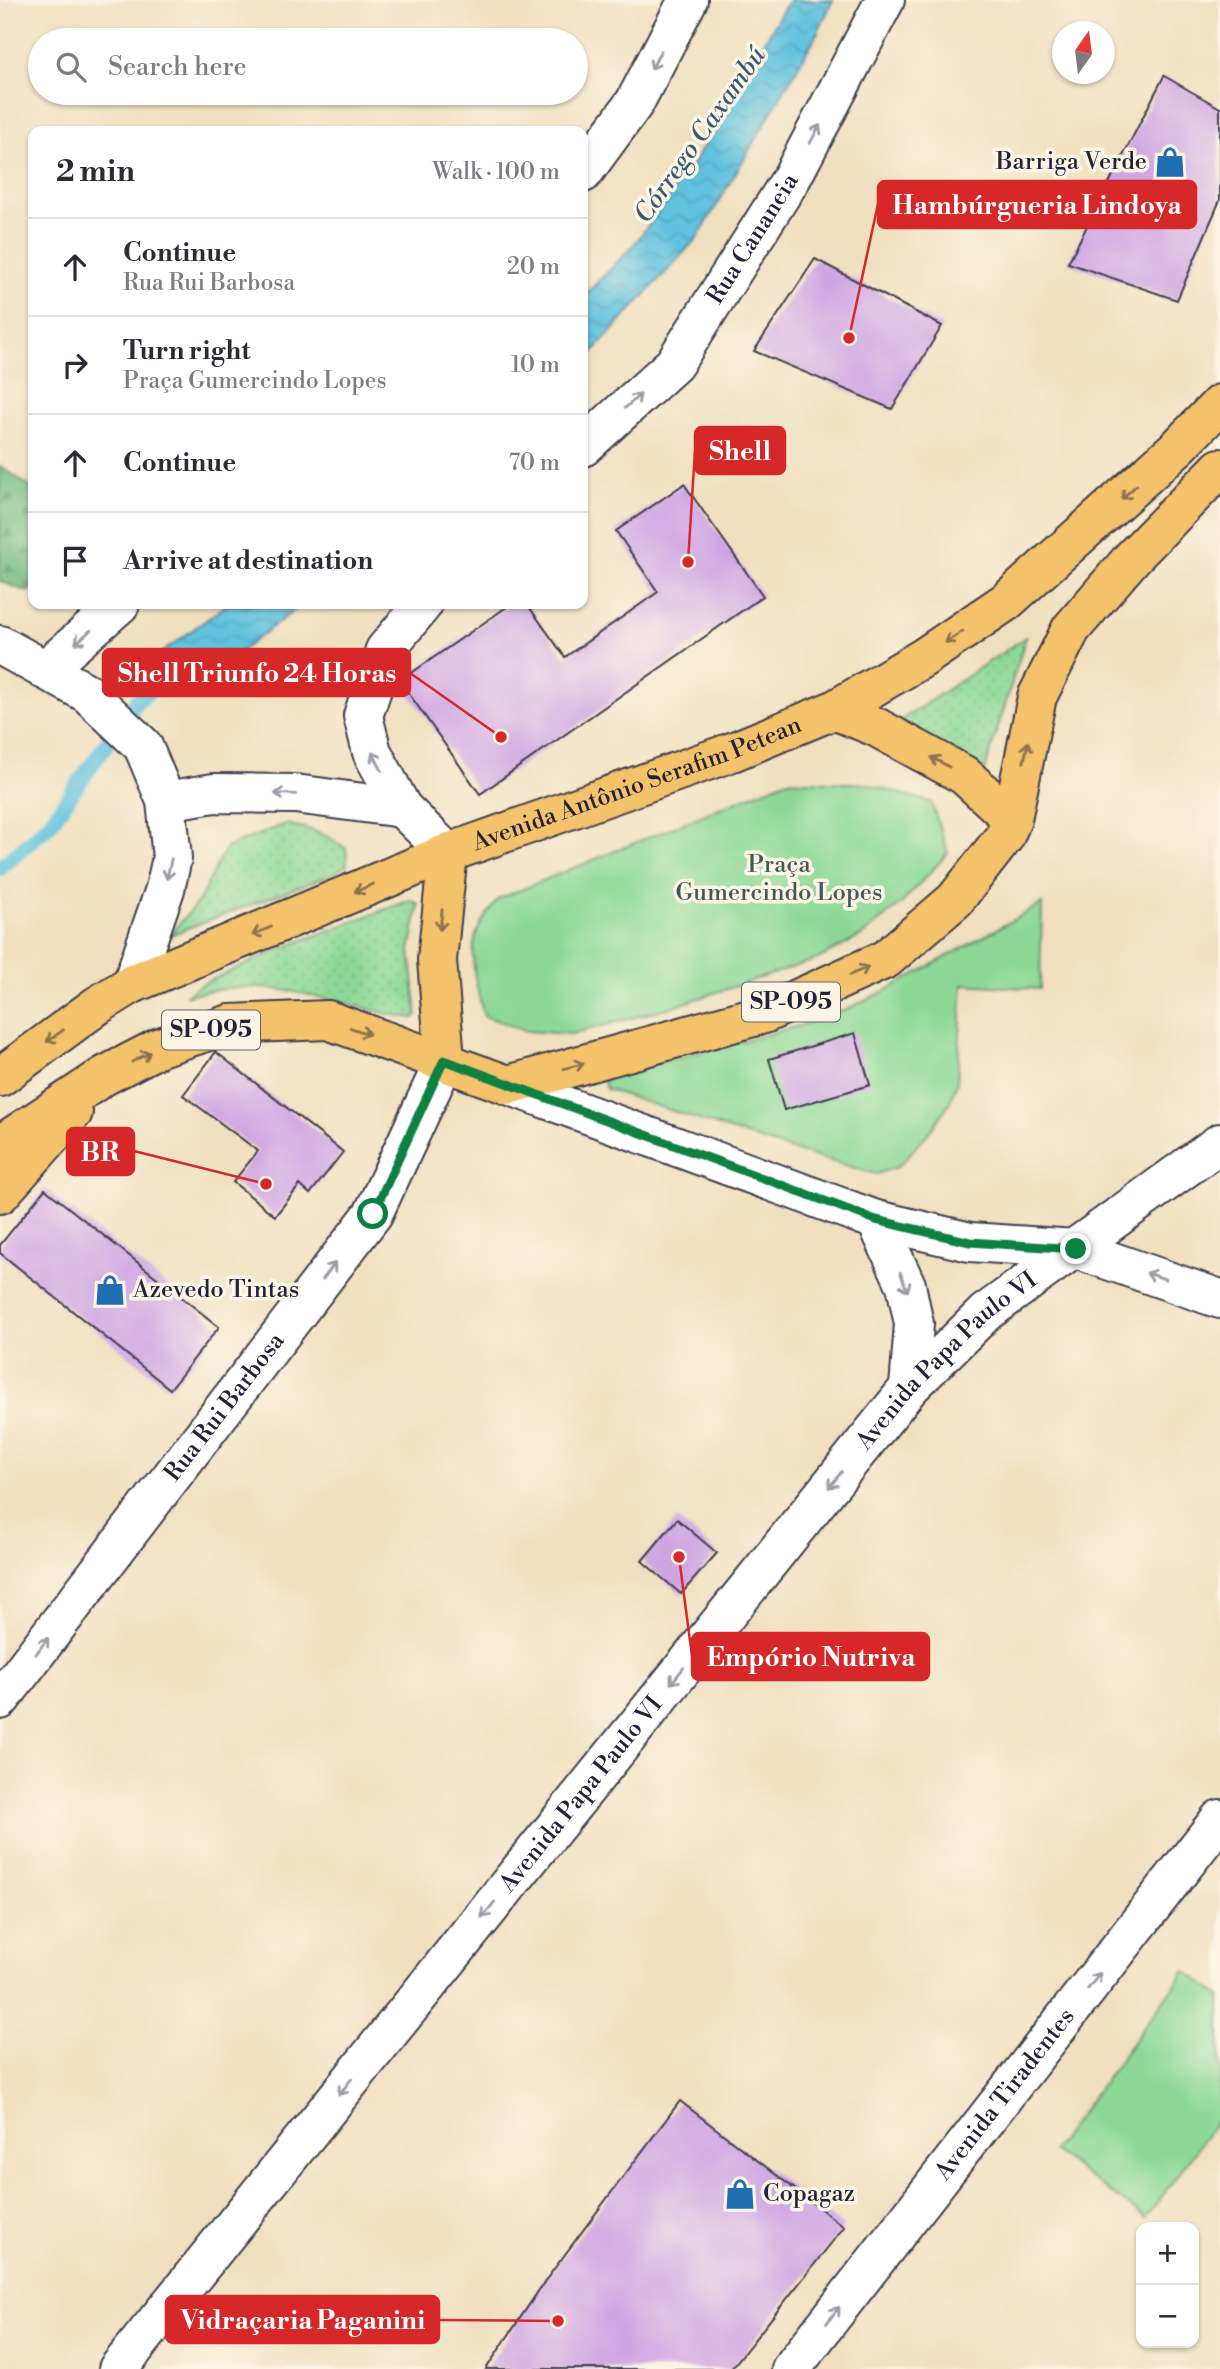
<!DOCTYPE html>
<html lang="en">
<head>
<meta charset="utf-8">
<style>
  body { margin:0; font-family:"Libre Bodoni",serif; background:#f7f7f7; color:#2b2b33 }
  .controls { position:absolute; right:21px; bottom:21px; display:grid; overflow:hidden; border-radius:14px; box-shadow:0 2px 5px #0004 }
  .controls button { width:63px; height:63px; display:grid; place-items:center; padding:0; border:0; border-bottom:2px solid #e1e1e2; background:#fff; color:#2b2b33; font:35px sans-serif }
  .compass { position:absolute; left:1052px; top:21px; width:63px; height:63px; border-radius:50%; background:#fff; box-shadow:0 2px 5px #0004; rotate:14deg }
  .stop { position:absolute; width:21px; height:21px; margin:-16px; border:5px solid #0b8043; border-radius:50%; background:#fff }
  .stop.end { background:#0b8043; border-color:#fff; box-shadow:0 2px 7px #0008 }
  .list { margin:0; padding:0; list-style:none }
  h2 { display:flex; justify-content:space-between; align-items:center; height:91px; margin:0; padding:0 28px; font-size:30px }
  h2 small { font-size:23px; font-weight:400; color:#7c7c81 }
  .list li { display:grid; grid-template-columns:46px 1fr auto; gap:21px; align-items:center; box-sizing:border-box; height:98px; padding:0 28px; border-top:2px solid #e1e1e2 }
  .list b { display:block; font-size:26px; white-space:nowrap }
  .list p { margin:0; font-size:23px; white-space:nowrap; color:#7c7c81 }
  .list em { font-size:23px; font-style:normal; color:#7c7c81 }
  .icon { flex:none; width:38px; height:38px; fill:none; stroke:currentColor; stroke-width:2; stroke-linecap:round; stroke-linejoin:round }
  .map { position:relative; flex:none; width:1220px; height:2369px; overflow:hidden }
  .search { position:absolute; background:#fff; box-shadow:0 2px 5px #0004; left:28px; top:28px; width:560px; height:77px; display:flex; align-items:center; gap:18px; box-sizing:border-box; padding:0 24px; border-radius:38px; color:#7c7c81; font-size:26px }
  .panel { position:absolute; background:#fff; box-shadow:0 2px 5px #0004; left:28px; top:126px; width:560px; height:483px; border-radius:14px }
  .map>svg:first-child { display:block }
  .grass { fill:url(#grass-dots); stroke:#577e69; stroke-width:2 }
  .forest { fill:url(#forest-firs); stroke:#4a6e5e; stroke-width:2 }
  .park { fill:#8cd997; stroke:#577e69; stroke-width:2 }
  .water { fill:url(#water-waves); stroke:#42728d; stroke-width:2 }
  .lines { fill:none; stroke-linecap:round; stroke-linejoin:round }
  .stream { stroke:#61c2df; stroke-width:16 }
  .building { fill:#cfa6e4 }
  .minor-casing { stroke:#413e4f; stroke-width:42 }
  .major-casing { stroke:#413e4f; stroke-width:42 }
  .minor { stroke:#fff; stroke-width:38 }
  .major { stroke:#f4c26a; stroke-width:38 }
  .oneway { stroke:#9c9ca7 }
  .oneway2 { stroke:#8b7252 }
  .route { stroke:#0b8043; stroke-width:9 }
  .labels { text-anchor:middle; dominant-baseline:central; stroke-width:7; stroke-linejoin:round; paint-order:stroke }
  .shield { fill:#fcf5e5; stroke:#63616e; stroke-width:2 }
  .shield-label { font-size:23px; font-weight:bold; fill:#22223b }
  .poi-label { font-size:24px; fill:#22223b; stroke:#fcf5e5; text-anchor:start }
  .street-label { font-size:24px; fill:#22223b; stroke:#fcf5e5 }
  .park-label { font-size:24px; fill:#425957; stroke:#fcf5e5 }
  .water-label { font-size:26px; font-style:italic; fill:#385a74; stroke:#fcf5e5 }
  .leader { fill:none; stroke:#d62828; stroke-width:2.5 }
  .callout-dot { fill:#d62828; stroke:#fcf5e5; stroke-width:2.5 }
  .callout { fill:#d62828; stroke:#d62828; stroke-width:2.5 }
  .callout-label { font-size:26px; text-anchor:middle; font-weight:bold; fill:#fff }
</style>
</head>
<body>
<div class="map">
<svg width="1220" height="2369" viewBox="0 0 1220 2369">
  <defs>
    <pattern id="grass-dots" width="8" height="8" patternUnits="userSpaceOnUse" patternTransform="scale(1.75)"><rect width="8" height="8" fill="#8cd997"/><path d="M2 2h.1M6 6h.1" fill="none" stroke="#78ba83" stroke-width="1.8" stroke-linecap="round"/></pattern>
    <pattern id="forest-firs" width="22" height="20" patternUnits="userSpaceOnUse" patternTransform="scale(1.75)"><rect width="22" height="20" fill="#71b980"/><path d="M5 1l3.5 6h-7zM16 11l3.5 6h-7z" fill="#5c966a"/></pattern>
    <pattern id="water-waves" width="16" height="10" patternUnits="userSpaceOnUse" patternTransform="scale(1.75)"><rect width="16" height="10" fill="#61c2df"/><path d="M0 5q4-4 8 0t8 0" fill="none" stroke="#54a6c0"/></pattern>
  </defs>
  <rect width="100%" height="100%" fill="#fcf5e5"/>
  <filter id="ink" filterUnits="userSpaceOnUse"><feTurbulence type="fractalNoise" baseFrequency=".0143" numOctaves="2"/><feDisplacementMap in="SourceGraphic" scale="14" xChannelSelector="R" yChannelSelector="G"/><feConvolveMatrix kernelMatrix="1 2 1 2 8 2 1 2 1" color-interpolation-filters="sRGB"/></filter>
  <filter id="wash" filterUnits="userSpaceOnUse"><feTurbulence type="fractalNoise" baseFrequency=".00686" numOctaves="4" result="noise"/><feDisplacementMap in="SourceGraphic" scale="28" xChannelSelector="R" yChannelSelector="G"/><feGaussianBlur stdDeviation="1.57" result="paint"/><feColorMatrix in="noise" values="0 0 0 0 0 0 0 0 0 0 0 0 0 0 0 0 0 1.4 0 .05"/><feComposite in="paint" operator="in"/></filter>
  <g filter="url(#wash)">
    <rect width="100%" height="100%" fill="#f0e0bf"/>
    <path class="grass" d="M 1026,637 L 981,782 L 894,725 Z
      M 286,824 C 312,829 325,833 346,849 L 347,865 L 330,875 L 170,935 L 199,901 L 218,862 L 227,847 Z
      M 410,900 L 419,904 L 410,950 L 417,1015 L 414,1018 C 396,1017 378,1011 361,1007 C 296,992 252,978 185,996 L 200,985 L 282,948 Z"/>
    <path class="forest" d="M 0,466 L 33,489 L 33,589 L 27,592 L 0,581 Z"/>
    <path class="park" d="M 788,780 L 867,784 L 931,802 L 948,853 L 902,903 L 863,935 L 818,959 L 675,1006 L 572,1034 L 527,1031 L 484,1016 C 477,988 468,960 477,932 C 480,921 491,909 498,899 Z
      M 1042,904 L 1040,989 L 963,984 L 957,1082 L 950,1102 L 930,1131 L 898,1167 L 876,1174 L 775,1145 L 606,1089 L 604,1083 L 608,1076 L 799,1026 L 845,1010 L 883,992 Z
      M 1185,1971 L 1220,1996 L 1220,2117 L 1146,2218 L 1053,2151 Z"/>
    <path class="water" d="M 789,0 L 833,0 L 816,36 L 698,237 L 583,363 L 583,297 L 632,247 L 691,167 Z
      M 228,604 L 302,604 L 184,695 L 146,664 Z"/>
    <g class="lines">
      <path class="stream" d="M 0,868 L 49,825 L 137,701 L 179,666"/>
    </g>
    <g id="blocks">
      <path class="building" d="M 1164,76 L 1220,108 L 1220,200 L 1177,300 L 1068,263 Z
        M 815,259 L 942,326 L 892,409 L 754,351 Z
        M 684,484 L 763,596 L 480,794 L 400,681 L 511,604 L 527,604 L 565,657 L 658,592 L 616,531 Z
        M 855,1033 L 870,1085 L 784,1110 L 769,1059 Z
        M 216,1052 L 343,1152 L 310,1194 L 300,1185 L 275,1216 L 233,1182 L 258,1151 L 183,1095 Z
        M 45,1189 L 219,1327 L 170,1389 L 0,1253 L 0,1245 Z
        M 677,1519 L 717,1553 L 681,1594 L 642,1561 Z
        M 680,2101 L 844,2227 L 731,2369 L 486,2369 L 545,2281 Z"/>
    </g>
  </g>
  <g filter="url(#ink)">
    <use href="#blocks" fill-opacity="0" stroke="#413e4f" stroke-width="2"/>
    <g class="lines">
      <defs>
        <g id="minor">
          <path d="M 583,173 L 635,102 L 688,0"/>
          <path id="s1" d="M 583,447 L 674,364 L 791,179 L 885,0"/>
          <path d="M 423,604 L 385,650 L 363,716 L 372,752 L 402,808 L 448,853"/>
          <path d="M 0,645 L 87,693 L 143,746 L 166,801 L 172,858 L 165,889 L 132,984"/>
          <path d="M 45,670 L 120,604"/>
          <path d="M 166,801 L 214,793 L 295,794 L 402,808"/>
          <path d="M 508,1085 L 876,1220 L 970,1242 L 1076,1249 L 1220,1299"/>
          <path d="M 876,1220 L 906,1285 L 914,1324 L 909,1388"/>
          <path id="s2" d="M 0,1700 L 373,1214 L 445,1060"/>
          <path id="s3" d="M 118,2369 L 909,1388 L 985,1313 L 1220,1143"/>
          <path id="s4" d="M 791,2369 L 1220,1819"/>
        </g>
        <g id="major">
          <path d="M 834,710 L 876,727 L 964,775 L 1012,819"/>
          <path d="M 445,1060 L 437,960 L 448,853"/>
          <path id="s5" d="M 0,1077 L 98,1005 L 132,984 L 448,853 L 732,752 L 834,710 L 923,658 L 1007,601 L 1179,446 L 1220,404"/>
          <path d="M 0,1145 L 104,1076 L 160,1047 L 230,1024 L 328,1020 L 508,1085 L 764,1014 L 886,959 L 955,900 L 1005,836 L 1012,819 L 1037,697 L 1071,629 L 1133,557 L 1220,468"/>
          <path d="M 0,1194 L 73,1112"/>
        </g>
      </defs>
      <use href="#minor" class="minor-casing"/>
      <use href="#major" class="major-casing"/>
      <use href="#minor" class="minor"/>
      <use href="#major" class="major"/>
    </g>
    <defs><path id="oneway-shaft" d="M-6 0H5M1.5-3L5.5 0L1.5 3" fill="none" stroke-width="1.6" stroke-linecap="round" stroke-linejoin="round" transform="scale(1.75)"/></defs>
    <g class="oneway">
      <use href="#oneway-shaft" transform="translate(656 60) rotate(118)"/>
      <use href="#oneway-shaft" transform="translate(815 134) rotate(-62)"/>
      <use href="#oneway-shaft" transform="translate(633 401) rotate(-42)"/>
      <use href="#oneway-shaft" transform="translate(83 637) rotate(139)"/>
      <use href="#oneway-shaft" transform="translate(377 761) rotate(-117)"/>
      <use href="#oneway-shaft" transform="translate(285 794) rotate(-178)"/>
      <use href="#oneway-shaft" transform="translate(169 869) rotate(103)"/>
      <use href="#oneway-shaft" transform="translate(329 1271) rotate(-53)"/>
      <use href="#oneway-shaft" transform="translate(1156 1276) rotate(-161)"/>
      <use href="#oneway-shaft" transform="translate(904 1282) rotate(69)"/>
      <use href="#oneway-shaft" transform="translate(835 1480) rotate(129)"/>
      <use href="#oneway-shaft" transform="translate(42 1646) rotate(-53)"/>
      <use href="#oneway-shaft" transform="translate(677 1676) rotate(129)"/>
      <use href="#oneway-shaft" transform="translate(488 1910) rotate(129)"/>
      <use href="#oneway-shaft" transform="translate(1094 1981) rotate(-52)"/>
      <use href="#oneway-shaft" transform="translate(345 2087) rotate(129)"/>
      <use href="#oneway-shaft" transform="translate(833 2315) rotate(-52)"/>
    </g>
    <g class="oneway2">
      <use href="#oneway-shaft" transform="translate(1129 492) rotate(138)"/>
      <use href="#oneway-shaft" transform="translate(954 637) rotate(146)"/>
      <use href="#oneway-shaft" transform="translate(1026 752) rotate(-78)"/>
      <use href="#oneway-shaft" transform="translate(940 762) rotate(-151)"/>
      <use href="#oneway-shaft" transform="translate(364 888) rotate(157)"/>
      <use href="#oneway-shaft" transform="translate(441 920) rotate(96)"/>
      <use href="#oneway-shaft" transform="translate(262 931) rotate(157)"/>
      <use href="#oneway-shaft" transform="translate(859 971) rotate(-24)"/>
      <use href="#oneway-shaft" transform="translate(360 1031) rotate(19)"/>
      <use href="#oneway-shaft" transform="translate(55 1036) rotate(144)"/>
      <use href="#oneway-shaft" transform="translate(141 1057) rotate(-28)"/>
      <use href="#oneway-shaft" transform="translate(574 1066) rotate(-15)"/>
    </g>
  </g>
  <g class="lines" filter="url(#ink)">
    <path class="route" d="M 373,1214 L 444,1060 L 876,1220 L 970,1242 L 1076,1249"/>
  </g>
  <defs>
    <symbol id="shop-bare" viewBox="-9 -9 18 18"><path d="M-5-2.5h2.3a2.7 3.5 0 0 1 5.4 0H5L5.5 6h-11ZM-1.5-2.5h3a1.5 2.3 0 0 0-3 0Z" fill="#1f6fb2" stroke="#fcf5e5" stroke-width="2.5" paint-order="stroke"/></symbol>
  </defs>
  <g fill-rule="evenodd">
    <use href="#shop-bare" x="1148" y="140" width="44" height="44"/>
    <use href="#shop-bare" x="88" y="1268" width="44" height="44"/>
    <use href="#shop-bare" x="718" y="2172" width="44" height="44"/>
  </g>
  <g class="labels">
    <g class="shield">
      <rect x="742" y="982.5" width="98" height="39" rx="5"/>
      <rect x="162" y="1010.5" width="98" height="39" rx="5"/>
    </g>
    <g class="shield-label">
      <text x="791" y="1002">SP-095</text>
      <text x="211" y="1030">SP-095</text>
    </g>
    <g class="poi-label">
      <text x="1147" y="162" text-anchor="end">Barriga Verde</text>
      <text x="133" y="1290">Azevedo Tintas</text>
      <text x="763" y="2194">Copagaz</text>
    </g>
    <g class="street-label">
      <text stroke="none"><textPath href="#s1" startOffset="271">Rua Cananeia</textPath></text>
      <text stroke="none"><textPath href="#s5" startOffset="705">Avenida Antônio Serafim Petean</textPath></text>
      <text stroke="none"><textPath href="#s3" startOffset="1306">Avenida Papa Paulo VI</textPath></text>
      <text stroke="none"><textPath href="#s2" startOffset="369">Rua Rui Barbosa</textPath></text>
      <text stroke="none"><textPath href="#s3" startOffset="738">Avenida Papa Paulo VI</textPath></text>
      <text stroke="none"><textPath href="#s4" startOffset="348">Avenida Tiradentes</textPath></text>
    </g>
    <g class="park-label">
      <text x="779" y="865">Praça<tspan x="779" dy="28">Gumercindo Lopes</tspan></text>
    </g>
    <g class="water-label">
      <text transform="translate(700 135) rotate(-55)">Córrego Caxambú</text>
    </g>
  </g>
  <path class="leader" d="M849 338L878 204M688 562L695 451M501 737L410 673M266 1184L134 1151M679 1557L692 1656M558 2321L439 2320"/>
  <g class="callout-dot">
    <circle cx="849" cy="338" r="7"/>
    <circle cx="688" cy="562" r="7"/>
    <circle cx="501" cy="737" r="7"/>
    <circle cx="266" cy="1184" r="7"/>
    <circle cx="679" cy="1557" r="7"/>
    <circle cx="558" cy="2321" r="7"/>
  </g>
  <g class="callout">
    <rect x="878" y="181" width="318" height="47" rx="7"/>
    <rect x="695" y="427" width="90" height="47" rx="7"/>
    <rect x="103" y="649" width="307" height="47" rx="7"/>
    <rect x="67" y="1128" width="67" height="47" rx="7"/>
    <rect x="692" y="1633" width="237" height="47" rx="7"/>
    <rect x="166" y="2296" width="273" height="47" rx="7"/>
  </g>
  <g class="callout-label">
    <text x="1037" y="214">Hambúrgueria Lindoya</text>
    <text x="740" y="460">Shell</text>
    <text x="257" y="682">Shell Triunfo 24 Horas</text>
    <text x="100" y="1161">BR</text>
    <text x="811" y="1666">Empório Nutriva</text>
    <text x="303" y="2329">Vidraçaria Paganini</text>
  </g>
</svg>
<div class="controls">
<button>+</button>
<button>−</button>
</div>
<svg class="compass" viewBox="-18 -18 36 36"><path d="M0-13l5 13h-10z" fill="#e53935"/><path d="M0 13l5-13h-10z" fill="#7c7c81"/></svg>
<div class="stop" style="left:373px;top:1214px"></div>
<div class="stop end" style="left:1076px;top:1249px"></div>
<div class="search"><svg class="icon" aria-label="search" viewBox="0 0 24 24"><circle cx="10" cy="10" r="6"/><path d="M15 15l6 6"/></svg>Search here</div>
<section class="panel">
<h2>2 min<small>Walk · 100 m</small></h2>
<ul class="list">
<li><svg class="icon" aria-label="ahead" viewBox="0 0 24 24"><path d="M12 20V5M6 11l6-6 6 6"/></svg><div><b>Continue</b><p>Rua Rui Barbosa</p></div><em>20 m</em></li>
<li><svg class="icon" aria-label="right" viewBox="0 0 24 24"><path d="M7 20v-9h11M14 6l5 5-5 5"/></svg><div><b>Turn right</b><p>Praça Gumercindo Lopes</p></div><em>10 m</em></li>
<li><svg class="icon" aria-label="ahead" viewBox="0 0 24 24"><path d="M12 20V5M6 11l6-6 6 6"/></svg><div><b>Continue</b></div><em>70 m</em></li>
<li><svg class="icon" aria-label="arrive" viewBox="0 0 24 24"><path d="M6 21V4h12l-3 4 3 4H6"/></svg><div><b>Arrive at destination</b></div></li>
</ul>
</section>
</div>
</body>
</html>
